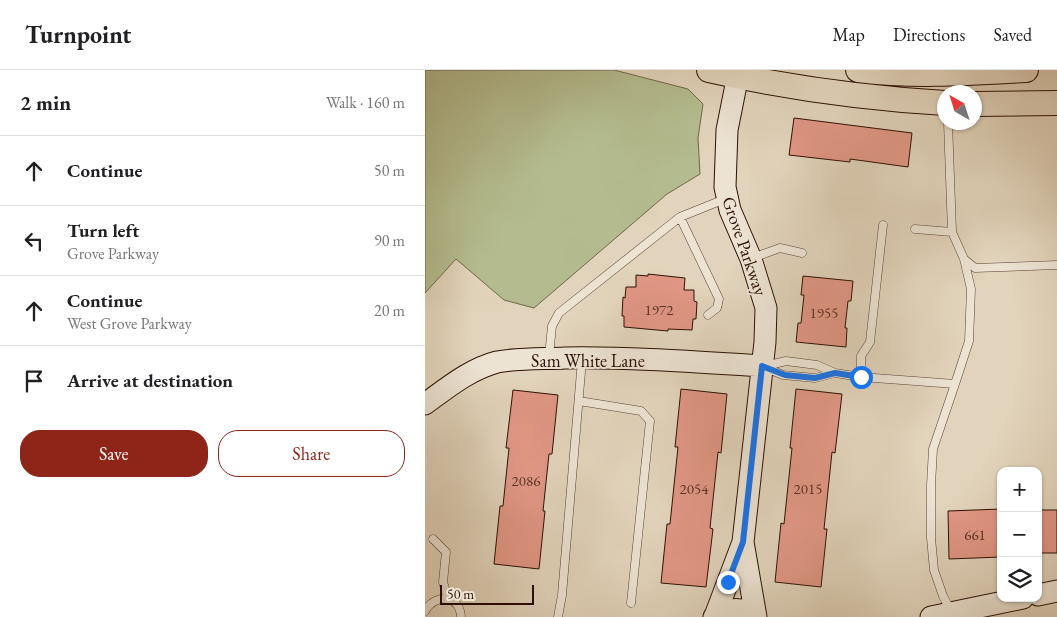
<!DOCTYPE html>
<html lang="en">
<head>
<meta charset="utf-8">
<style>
  body { margin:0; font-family:"EB Garamond",serif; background:#f6f6f6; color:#202124 }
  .controls { position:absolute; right:15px; bottom:15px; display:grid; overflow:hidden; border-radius:10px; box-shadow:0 1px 4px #0004 }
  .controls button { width:45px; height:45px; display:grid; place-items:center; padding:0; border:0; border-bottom:1px solid #e0e0e0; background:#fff; color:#202124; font:25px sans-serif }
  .compass { position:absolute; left:512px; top:15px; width:45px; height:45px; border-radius:50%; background:#fff; box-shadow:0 1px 4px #0004; rotate:321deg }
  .scale { position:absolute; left:15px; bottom:12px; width:94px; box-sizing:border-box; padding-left:5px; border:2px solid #2d1003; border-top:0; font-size:14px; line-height:18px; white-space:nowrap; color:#2d1003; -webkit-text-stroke:4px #ece3d3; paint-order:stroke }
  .stop { position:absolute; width:15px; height:15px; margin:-11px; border:4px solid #1a73e8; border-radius:50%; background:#fff }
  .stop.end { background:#1a73e8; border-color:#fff; box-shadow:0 1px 5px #0008 }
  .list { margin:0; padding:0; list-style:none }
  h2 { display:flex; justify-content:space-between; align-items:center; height:65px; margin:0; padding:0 20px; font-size:21px }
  h2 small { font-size:16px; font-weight:400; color:#757577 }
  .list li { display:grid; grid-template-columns:32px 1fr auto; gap:15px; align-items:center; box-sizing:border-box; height:70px; padding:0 20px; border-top:1px solid #e0e0e0 }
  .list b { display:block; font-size:19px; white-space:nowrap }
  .list p { margin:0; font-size:16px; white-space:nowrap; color:#757577 }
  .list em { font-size:16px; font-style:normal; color:#757577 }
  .actions { display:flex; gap:10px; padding:15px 20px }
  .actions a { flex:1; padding:11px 0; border:1px solid #8f2418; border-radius:20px; text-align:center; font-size:18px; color:#8f2418 }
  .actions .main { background:#8f2418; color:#fff }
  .icon { flex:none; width:28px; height:28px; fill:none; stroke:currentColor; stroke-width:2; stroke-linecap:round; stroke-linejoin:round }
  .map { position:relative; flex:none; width:632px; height:547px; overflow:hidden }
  header { display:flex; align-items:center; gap:30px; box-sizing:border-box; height:70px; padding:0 25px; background:#fff; border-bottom:1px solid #e0e0e0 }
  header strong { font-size:24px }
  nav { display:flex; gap:28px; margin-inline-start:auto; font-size:18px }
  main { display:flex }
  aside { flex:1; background:#fff }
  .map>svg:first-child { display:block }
  .green { fill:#b4bc8f; stroke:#706649 }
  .building { fill:#e19785; stroke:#2d1003 }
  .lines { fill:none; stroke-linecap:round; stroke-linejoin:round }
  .lane-casing { stroke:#5a4131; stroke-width:9 }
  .secondary-casing { stroke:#2d1003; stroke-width:23 }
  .primary-casing { stroke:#2d1003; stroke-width:26 }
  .lane { stroke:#ece3d3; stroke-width:8 }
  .secondary { stroke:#ece3d3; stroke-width:21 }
  .primary { stroke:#e2d4bc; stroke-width:24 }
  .route { stroke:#1a73e8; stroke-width:6 }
  .labels { text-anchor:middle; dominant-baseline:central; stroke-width:4; stroke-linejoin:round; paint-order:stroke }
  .number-label { font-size:15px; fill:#5a3224 }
  .street-label { font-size:18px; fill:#2d1003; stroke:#ece3d3 }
</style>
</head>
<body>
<header>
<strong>Turnpoint</strong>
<nav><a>Map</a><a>Directions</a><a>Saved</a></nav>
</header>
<main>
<aside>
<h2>2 min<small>Walk · 160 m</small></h2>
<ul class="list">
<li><svg class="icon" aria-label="ahead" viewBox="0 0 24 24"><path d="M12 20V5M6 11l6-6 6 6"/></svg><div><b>Continue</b></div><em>50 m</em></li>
<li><svg class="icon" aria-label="left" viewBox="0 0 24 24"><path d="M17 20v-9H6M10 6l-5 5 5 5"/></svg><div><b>Turn left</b><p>Grove Parkway</p></div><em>90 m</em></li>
<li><svg class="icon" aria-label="ahead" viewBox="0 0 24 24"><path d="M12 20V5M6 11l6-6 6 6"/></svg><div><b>Continue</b><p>West Grove Parkway</p></div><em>20 m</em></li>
<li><svg class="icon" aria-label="arrive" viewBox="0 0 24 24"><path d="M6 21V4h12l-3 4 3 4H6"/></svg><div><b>Arrive at destination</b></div></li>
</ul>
<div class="actions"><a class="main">Save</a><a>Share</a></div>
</aside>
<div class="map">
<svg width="632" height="547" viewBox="0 0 632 547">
  <rect width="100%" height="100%" fill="#e2d4bc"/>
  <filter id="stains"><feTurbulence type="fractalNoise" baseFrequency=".004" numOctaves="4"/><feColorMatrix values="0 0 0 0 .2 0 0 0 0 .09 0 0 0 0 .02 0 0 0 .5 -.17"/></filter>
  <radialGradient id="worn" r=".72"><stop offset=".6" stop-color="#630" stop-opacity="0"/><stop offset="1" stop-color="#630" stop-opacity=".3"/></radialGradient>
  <path class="green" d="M 0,0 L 189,0 L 263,19 L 278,34 L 273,68 L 275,104 L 242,124 L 109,238 L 79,230 L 31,189 L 0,223 Z"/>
  <path class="building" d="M 369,48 L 487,63 L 483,97 L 425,89 L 425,92 L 364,85 Z
    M 223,204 L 260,208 L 259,220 L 269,220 L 269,231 L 272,232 L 271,249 L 268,249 L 267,260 L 243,259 L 243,261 L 199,257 L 199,246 L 197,246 L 198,227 L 200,228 L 201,217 L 211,217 L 211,205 L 223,206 Z
    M 378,206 L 428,211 L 426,231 L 423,231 L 420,258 L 422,258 L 421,277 L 371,272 L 373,253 L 376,253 L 379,225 L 376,225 Z
    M 256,319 L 302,324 L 296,383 L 293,382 L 285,458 L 288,459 L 281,517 L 236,513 L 242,454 L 245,454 L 253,377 L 250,377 Z
    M 371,319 L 417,324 L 410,383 L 407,382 L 399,459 L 402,459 L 396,517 L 350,512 L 356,453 L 359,454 L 367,378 L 365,378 Z
    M 88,320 L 133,325 L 127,384 L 124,384 L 118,441 L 120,441 L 114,499 L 69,494 L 75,436 L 78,436 L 84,378 L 81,378 Z
    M 576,439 L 576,487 L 524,489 L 523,441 Z
    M 613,440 L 632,440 L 632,483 L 613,483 Z"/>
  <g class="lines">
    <defs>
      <path id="lane" d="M 255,147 L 294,229 L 292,238 L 283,245
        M 490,159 L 527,162
        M 327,188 L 355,178 L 377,183
        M 539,189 L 550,198 L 632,195
        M 124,286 L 127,256 L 134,243 L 255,147 L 300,129
        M 340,296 L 361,291 L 392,295 L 410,303 L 436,307 L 530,314 L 544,271 L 546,219 L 539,189 L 527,162 L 523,52
        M 339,297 L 358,305 L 390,308 L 410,303
        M 436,307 L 436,286 L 445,272 L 458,155
        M 154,331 L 216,341 L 225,351 L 206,533
        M 8,469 L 21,482 L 18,512 L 23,529
        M 0,541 C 10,523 35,525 36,547
        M 526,541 L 518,526 L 509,500 L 506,468 L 506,415 L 508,379 L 530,314
        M 133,547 L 137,525 L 157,290"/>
      <path id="secondary" d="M 0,334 C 22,318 45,299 72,292 C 92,288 119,289 140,288 C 206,287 272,292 337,296
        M 318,472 L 331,547
        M 613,525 L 632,521
        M 290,546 L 318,472 L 340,272 L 341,238 L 326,189 L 305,140 L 300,117 L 302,60 L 314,0
        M 289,547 C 303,538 316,536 330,547
        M 506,547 L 598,528"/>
      <path id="primary" d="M 284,0 C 363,18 439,28 520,33
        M 433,0 C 489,7 545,3 601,0
        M 550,34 L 632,33"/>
    </defs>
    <use href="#lane" class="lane-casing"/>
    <use href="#secondary" class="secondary-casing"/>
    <use href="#primary" class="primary-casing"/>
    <use href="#lane" class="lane"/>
    <use href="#secondary" class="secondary"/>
    <use href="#primary" class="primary"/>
  </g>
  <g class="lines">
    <path class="route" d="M 303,512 L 318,472 L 337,296 L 360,305 L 390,308 L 410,303 L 436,307"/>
  </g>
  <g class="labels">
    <g class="number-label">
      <text x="234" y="239">1972</text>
      <text x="399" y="242">1955</text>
      <text x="101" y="410">2086</text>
      <text x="269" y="418">2054</text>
      <text x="383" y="418">2015</text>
      <text x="550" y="464">661</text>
    </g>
    <g class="street-label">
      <text transform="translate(320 176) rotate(71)">Grove Parkway</text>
      <text x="163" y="290">Sam White Lane</text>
    </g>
  </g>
  <rect width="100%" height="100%" filter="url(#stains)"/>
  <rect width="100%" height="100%" fill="url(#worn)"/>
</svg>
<div class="controls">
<button>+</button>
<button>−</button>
<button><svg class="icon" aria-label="layers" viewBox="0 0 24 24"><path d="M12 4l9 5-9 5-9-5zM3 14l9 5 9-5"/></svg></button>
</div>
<svg class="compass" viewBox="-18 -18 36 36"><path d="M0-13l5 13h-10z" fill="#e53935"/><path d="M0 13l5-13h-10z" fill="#757577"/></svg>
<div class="scale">50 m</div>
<div class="stop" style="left:436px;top:307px"></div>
<div class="stop end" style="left:303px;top:512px"></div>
</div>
</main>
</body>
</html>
